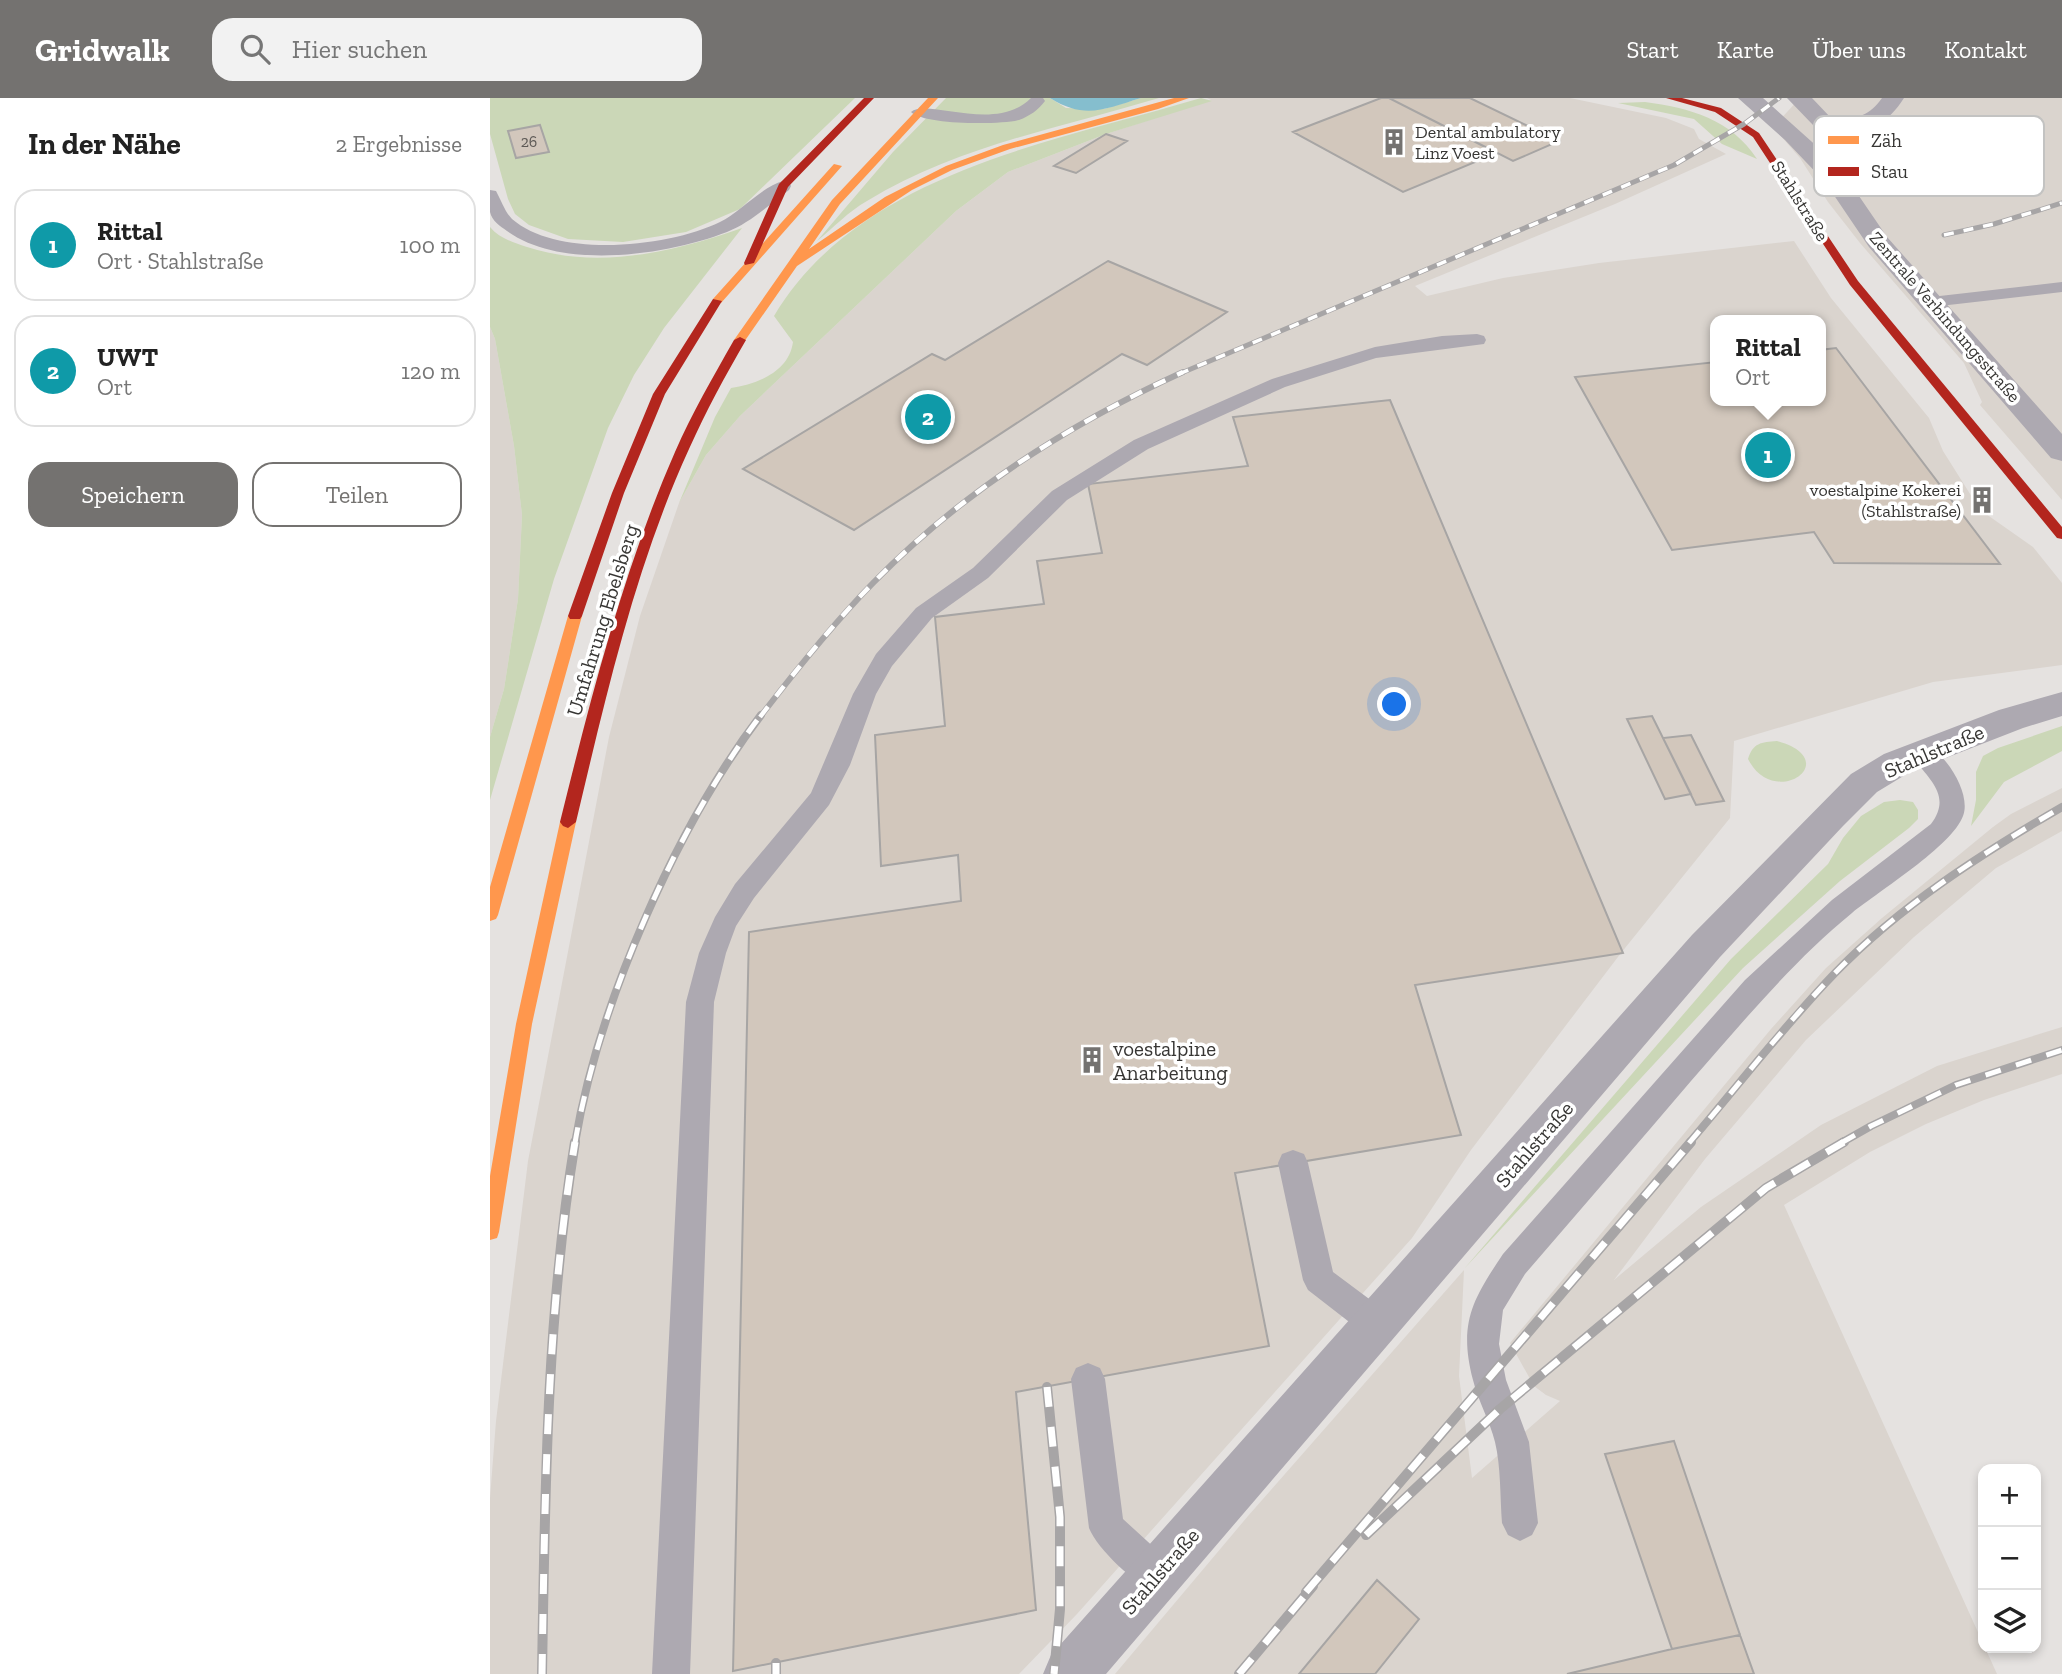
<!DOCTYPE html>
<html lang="de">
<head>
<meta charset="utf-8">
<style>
  body { margin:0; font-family:"Zilla Slab",serif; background:#f2f2f2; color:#222 }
  .controls { position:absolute; right:21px; bottom:21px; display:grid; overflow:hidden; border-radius:14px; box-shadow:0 4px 10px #0003 }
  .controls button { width:63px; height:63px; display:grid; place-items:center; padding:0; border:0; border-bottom:2px solid #e0e0e0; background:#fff; color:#222; font:35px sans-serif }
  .you { position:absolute; left:905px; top:607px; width:24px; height:24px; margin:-18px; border:5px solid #fff; border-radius:50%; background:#1a73e8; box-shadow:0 0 0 10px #1a73e833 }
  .badge { display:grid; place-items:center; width:46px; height:46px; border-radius:50%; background:#747270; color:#fff; font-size:23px; font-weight:700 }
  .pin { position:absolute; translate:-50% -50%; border:4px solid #fff; box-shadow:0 2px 7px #0006 }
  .popup { position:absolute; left:1220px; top:217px; width:116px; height:91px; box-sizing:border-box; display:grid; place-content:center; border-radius:14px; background:#fff; filter:drop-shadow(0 2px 5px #0005); font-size:23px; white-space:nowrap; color:#767676 }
  .popup b { font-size:26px; color:#222 }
  .popup::after { content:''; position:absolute; left:50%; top:100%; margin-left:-14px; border:14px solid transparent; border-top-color:#fff }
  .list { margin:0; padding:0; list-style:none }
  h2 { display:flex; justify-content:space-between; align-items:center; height:91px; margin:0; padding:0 28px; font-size:30px }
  h2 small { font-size:23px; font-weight:400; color:#767676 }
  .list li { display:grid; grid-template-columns:46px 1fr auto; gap:21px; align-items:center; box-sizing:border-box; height:112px; margin:0 14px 14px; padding:0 14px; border:2px solid #e0e0e0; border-radius:21px }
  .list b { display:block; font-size:26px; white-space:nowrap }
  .list p { margin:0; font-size:23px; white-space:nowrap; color:#767676 }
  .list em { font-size:23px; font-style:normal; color:#767676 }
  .actions { display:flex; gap:14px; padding:21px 28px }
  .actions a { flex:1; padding:16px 0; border:2px solid #747270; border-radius:21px; text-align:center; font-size:24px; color:#747270 }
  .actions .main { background:#747270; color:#fff }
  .icon { flex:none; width:38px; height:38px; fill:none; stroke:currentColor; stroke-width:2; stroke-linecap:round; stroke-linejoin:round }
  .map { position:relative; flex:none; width:1572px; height:1576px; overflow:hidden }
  header { display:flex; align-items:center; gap:42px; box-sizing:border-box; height:98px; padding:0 35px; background:#747270; color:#fff }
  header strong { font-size:33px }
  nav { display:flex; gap:38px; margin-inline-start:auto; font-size:24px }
  .search { width:490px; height:63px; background:#f2f2f2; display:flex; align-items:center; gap:18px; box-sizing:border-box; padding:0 24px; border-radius:21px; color:#767676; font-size:26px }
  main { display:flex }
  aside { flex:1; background:#fff }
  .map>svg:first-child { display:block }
  .built { fill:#dad4ce; fill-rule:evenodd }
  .green { fill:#cbd7b7 }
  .water { fill:#85bece }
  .building { fill:#d2c7bc; stroke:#a7a5a4; stroke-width:2 }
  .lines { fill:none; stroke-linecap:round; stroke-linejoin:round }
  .lane { fill:#ada9b1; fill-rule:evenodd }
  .street { fill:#ada9b1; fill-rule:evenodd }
  .slow { fill:#ff974d; fill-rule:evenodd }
  .jam { fill:#b3261e; fill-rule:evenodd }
  .rail-far3-casing { stroke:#a7a5a6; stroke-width:5 }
  .rail-far2-casing { stroke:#a7a5a6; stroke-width:6 }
  .rail-far1-casing { stroke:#a7a5a6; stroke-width:8 }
  .rail-casing { stroke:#a7a5a6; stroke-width:10 }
  .rail-far3 { stroke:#fff; stroke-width:3.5; stroke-dasharray:10; stroke-linecap:butt }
  .rail-far2 { stroke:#fff; stroke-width:4.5; stroke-dasharray:13; stroke-linecap:butt }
  .rail-far1 { stroke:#fff; stroke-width:5; stroke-dasharray:16; stroke-linecap:butt }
  .rail { stroke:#fff; stroke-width:7; stroke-dasharray:20; stroke-linecap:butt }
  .labels { text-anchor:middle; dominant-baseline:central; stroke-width:7; stroke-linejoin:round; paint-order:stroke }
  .far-number-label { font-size:16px; fill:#5e5a56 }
  .far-poi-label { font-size:18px; fill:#373634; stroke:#fff; text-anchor:start }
  .far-street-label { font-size:18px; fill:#373634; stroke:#fff }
  .street-label { font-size:21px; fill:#373634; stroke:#fff }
  .poi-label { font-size:21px; fill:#373634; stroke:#fff; text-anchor:start }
  .key { fill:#fff; stroke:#c3c3c2; stroke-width:2 }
  .key-label { font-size:19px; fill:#373634 }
</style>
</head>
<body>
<header>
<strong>Gridwalk</strong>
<div class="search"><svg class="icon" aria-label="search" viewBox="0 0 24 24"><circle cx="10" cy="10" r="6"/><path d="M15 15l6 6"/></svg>Hier suchen</div>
<nav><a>Start</a><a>Karte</a><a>Über uns</a><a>Kontakt</a></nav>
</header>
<main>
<aside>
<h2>In der Nähe<small>2 Ergebnisse</small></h2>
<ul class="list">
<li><span class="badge" style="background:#0f9aa8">1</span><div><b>Rittal</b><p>Ort · Stahlstraße</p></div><em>100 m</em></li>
<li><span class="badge" style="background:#0f9aa8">2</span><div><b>UWT</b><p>Ort</p></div><em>120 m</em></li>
</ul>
<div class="actions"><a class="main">Speichern</a><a>Teilen</a></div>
</aside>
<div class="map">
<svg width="1572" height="1576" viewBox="0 0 1572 1576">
  <rect width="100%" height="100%" fill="#e5e2e0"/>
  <path class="built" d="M 717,0 L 1080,0 L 1176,20 L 1204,31 L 1209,41 L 1236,56 L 1125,106 L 925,188 L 937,198 L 1013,180 L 1109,165 L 1304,143 L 1341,200 L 1439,320 L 1453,353 L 1482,399 L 1496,416 L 1543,449 L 1572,485 L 1572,567 L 1443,584 L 1244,643 L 1240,720 L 1131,855 L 981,1052 L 922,1140 L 587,1516 L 529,1576 L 0,1576 L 0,1400 L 6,1323 L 38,1063 L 119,639 L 150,518 L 189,405 L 216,357 L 250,318 L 466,113 L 518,74 L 616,36 L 721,2 ZM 1226,222 L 1330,222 L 1330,303 L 1226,303 Z
    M 1310,0 L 1572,0 L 1572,402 L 1490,307 L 1492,304 L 1474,265 L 1370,145 L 1338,104 L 1310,60 L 1283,29 Z
    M 0,229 L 5,241 L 24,348 L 32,417 L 28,501 L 14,591 L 0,639 Z
    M 1572,690 L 1572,733 L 1506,770 L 1424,839 L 1316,942 L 1215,1061 L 1124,1182 L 1211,1109 L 1331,1027 L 1447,968 L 1572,929 L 1572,976 L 1494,1002 L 1436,1026 L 1380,1054 L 1294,1107 L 1507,1576 L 625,1576 L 758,1418 L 974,1172 L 969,1278 L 982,1380 L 1070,1303 L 1056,1297 L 1044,1288 L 1020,1245 L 1281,931 L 1336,870 L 1392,820 L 1503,729 L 1521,716 Z"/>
  <path class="green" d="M 0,0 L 365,0 L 250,111 L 196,134 L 133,144 L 78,141 L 39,127 L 25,116 L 18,101 L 0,36 Z
    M 456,0 L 560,0 L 576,10 L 614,11 L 651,0 L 669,0 C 570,30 467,48 377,103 C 359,113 343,130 327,143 L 403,54 Z
    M 711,0 L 722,3 L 616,36 L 518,74 L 466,113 L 250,318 L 216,357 L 189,405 L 225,319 L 241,290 C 267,286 299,274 303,244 L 284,218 C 369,75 564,44 711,0 Z
    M 1155,4 C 1200,10 1241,21 1267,61 L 1232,46 L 1204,21 L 1128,5 Z
    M 0,129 C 9,140 24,145 37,149 C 108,172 184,154 252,130 L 174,230 L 144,277 L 118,330 L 64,481 L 0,702 L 0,639 L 14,591 L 28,501 L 32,417 L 24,348 L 5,241 L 0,229 Z
    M 1572,628 L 1572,653 L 1514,684 L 1481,728 L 1486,702 L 1486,674 L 1493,658 L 1508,650 Z
    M 1287,643 C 1356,662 1284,713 1258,661 C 1263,645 1271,644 1287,643 Z
    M 1410,702 L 1423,704 L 1428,712 L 1428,721 L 1419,730 L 1350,783 L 1253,870 L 974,1171 L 1241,861 L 1338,766 L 1353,740 L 1371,718 L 1394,704 Z"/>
  <path class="water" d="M 560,0 L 651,0 C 615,11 595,22 560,0 Z"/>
  <path class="building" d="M 891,0 L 899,0 L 1007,55 L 913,94 L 803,34 Z
    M 899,0 L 980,0 L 1069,43 L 1023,63 Z
    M 50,27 L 59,54 L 26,60 L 18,33 Z
    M 616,36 L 637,43 L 586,75 L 564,68 Z
    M 618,163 L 737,214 L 657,267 L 632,256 L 364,432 L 253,371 L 442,256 L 455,262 Z
    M 1346,250 L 1510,466 L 1344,465 L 1324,434 L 1182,452 L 1085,279 L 1226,264 L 1226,303 L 1330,303 L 1330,252 Z
    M 900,302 L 1133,855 L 925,887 L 971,1037 L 745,1075 L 779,1248 L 526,1294 L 546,1512 L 243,1573 L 259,834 L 471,803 L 468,757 L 391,768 L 385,637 L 455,628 L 445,519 L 554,506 L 547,463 L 612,455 L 598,386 L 758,368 L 743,319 Z
    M 1483,395 L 1490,395 L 1501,408 L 1493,409 Z
    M 1162,618 L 1201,696 L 1175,701 L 1137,621 Z
    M 1201,637 L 1234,703 L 1206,707 L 1173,640 Z
    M 1184,1343 L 1250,1537 L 1182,1551 L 1115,1356 Z
    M 887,1482 L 929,1521 L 885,1576 L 809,1576 Z
    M 1250,1537 L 1264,1576 L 1077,1576 L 1182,1551 Z"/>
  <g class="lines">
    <path class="lane" d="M 541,0 L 553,0 L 555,3 C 548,12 540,18 529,22 C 510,27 434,27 421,14 C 438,0 506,36 541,0 Z
      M 293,83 L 299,84 L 301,88 L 299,92 C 279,107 260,125 237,134 C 178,157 72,173 17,133 C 10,128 2,123 0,114 C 0,107 0,99 0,92 L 6,93 C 11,102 15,114 22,121 C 68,161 179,149 230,124 C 250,114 273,88 293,83 Z
      M 1572,184 L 1572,194 L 1441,209 L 1432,204 L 1441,199 Z
      M 987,236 L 994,238 L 996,242 L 994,246 L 886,260 L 795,289 L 658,351 L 577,402 L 498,480 L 442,520 L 402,568 L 386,596 L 360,667 L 339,707 L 264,800 L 246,828 L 236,855 L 224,904 L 200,1576 L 162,1576 L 196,904 L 209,855 L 225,819 L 245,786 L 321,695 L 363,596 L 386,556 L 426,510 L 483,470 L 562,393 L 644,342 L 782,281 L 885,249 L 952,238 Z
      M 1432,645 C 1454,652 1482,695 1473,718 C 1462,748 1389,793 1362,815 C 1302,864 1252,925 1201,983 C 1146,1048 1090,1112 1035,1176 L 1013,1212 L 1009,1246 L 1016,1282 L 1039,1344 L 1048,1425 L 1042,1437 L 1030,1443 L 1018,1437 L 1012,1425 C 1010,1399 1011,1369 1005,1344 C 1000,1323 988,1303 983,1282 C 968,1225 983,1201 1013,1156 L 1255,882 L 1342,802 L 1441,726 C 1464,695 1435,680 1420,654 L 1423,648 Z
      M 803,1052 L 814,1056 L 818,1065 L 843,1174 L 898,1215 L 903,1226 L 898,1237 L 887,1241 L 876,1237 L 818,1192 L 813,1182 L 788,1065 L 792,1056 Z
      M 598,1265 L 610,1270 L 615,1281 L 633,1421 L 680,1464 L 685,1477 L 680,1490 L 667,1495 C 645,1486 608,1452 599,1430 L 581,1281 L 586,1270 Z"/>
    <path class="street" d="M 1248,0 L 1273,0 L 1331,52 L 1323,27 L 1297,0 L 1322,0 L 1342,21 C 1363,22 1379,19 1392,0 L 1414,0 C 1398,25 1380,35 1350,36 L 1355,54 L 1356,79 L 1397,139 L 1572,336 L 1572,363 L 1561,360 L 1379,149 L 1335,84 L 1295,42 Z
      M 1572,594 L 1572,618 L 1533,630 L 1420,674 L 1387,694 L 1353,728 L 1230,859 L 616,1576 L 553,1576 L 561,1557 L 1202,837 L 1361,676 L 1394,656 L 1509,612 Z"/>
    <path class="slow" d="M 438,0 L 448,0 L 350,106 L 319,151 L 395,99 L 456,68 L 513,47 L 684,0 L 699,0 L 668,11 L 520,51 L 462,72 L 422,92 L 307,168 L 254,244 L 246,244 L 244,242 L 342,102 Z
      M 344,66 L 352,68 L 231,205 L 223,205 L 223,201 Z
      M 85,514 L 92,518 L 8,817 L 6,821 L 0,823 L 0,789 L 78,518 Z
      M 78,718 L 86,724 L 42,926 L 9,1134 L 7,1140 L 0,1142 L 0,1078 L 26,926 L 70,724 Z"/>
    <path class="jam" d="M 374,0 L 384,0 L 298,89 L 264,165 L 255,167 L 254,165 L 289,86 Z
      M 1176,0 L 1192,0 L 1231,10 L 1269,35 L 1368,183 L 1572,429 L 1572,441 L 1567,440 L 1360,187 L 1263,39 L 1225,14 Z
      M 223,201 L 232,203 L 175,296 L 134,395 L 92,518 L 90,521 L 80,521 L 78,518 L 122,395 L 163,296 Z
      M 250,239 L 256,242 C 235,278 216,313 199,351 C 145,469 116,598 86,724 L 78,730 L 73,728 L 70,724 C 101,599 133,473 185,354 C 202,315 223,279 244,242 Z"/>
    <defs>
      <path id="rail-far3" d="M 1454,137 L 1504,126 L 1572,105
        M 689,276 L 1184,67 L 1254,26 L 1289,0"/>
      <path id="rail-far2" d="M 270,619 C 306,572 342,527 383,485 C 471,395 579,326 693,274"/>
      <path id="rail-far1" d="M 85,1045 C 108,907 186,729 271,617
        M 1199,1045 C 1247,989 1293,929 1345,875 C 1411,807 1491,756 1572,709
        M 1351,1045 L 1381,1028 L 1466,987 L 1572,952"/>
      <path id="rail" d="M 557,1289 L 570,1419 L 570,1511 L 564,1576
        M 876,1437 L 1010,1311 L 1276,1090 L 1354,1044
        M 816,1494 L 1201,1044
        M 286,1565 L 286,1576
        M 52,1576 C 55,1398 56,1220 85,1044
        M 749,1576 L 823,1488"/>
    </defs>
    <use href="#rail-far3" class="rail-far3-casing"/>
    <use href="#rail-far2" class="rail-far2-casing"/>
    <use href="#rail-far1" class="rail-far1-casing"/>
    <use href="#rail" class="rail-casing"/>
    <use href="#rail-far3" class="rail-far3"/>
    <use href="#rail-far2" class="rail-far2"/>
    <use href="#rail-far1" class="rail-far1"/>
    <use href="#rail" class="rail"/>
  </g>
  <defs>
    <symbol id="building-bare" viewBox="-9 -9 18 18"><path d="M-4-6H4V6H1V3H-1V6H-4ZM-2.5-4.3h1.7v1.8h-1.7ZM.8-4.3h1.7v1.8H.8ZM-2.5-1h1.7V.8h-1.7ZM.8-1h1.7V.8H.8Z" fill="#747270" stroke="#fff" stroke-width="2.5" paint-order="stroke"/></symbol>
  </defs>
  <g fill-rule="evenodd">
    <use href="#building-bare" x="885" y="25" width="38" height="38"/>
    <use href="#building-bare" x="1473" y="383" width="38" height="38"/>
    <use href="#building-bare" x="583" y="943" width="38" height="38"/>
  </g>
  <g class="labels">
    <g class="far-number-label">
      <text x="39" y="43">26</text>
    </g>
    <g class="far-poi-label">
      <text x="925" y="34">Dental ambulatory<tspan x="925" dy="21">Linz Voest</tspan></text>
      <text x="1471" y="392" text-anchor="end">voestalpine Kokerei<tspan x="1471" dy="21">(Stahlstraße)</tspan></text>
    </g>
    <g class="far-street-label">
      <text transform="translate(1310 103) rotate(58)">Stahlstraße</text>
      <text transform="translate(1455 219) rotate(49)">Zentrale Verbindungsstraße</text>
    </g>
    <g class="street-label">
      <text transform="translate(112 522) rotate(-73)">Umfahrung Ebelsberg</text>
      <text transform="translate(1444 653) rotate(-23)">Stahlstraße</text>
      <text transform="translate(1044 1046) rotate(-49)">Stahlstraße</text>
      <text transform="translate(670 1473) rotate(-49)">Stahlstraße</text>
    </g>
    <g class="poi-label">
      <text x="623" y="950">voestalpine<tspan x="623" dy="24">Anarbeitung</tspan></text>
    </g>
  </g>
  <rect x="1324" y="18" width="230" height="80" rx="10" class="key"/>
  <rect x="1338" y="38" width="31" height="8" fill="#ff974d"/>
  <rect x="1338" y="69" width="31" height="9" fill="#b3261e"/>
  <g class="key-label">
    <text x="1381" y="49">Zäh</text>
    <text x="1381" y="80">Stau</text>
  </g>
</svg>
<div class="controls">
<button>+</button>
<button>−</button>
<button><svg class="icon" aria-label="layers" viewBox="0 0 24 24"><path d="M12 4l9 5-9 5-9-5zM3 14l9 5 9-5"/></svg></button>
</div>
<div class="you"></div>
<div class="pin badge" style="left:1278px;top:357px;background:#0f9aa8">1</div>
<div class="popup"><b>Rittal</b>Ort</div>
<div class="pin badge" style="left:438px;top:319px;background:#0f9aa8">2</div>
</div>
</main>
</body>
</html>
